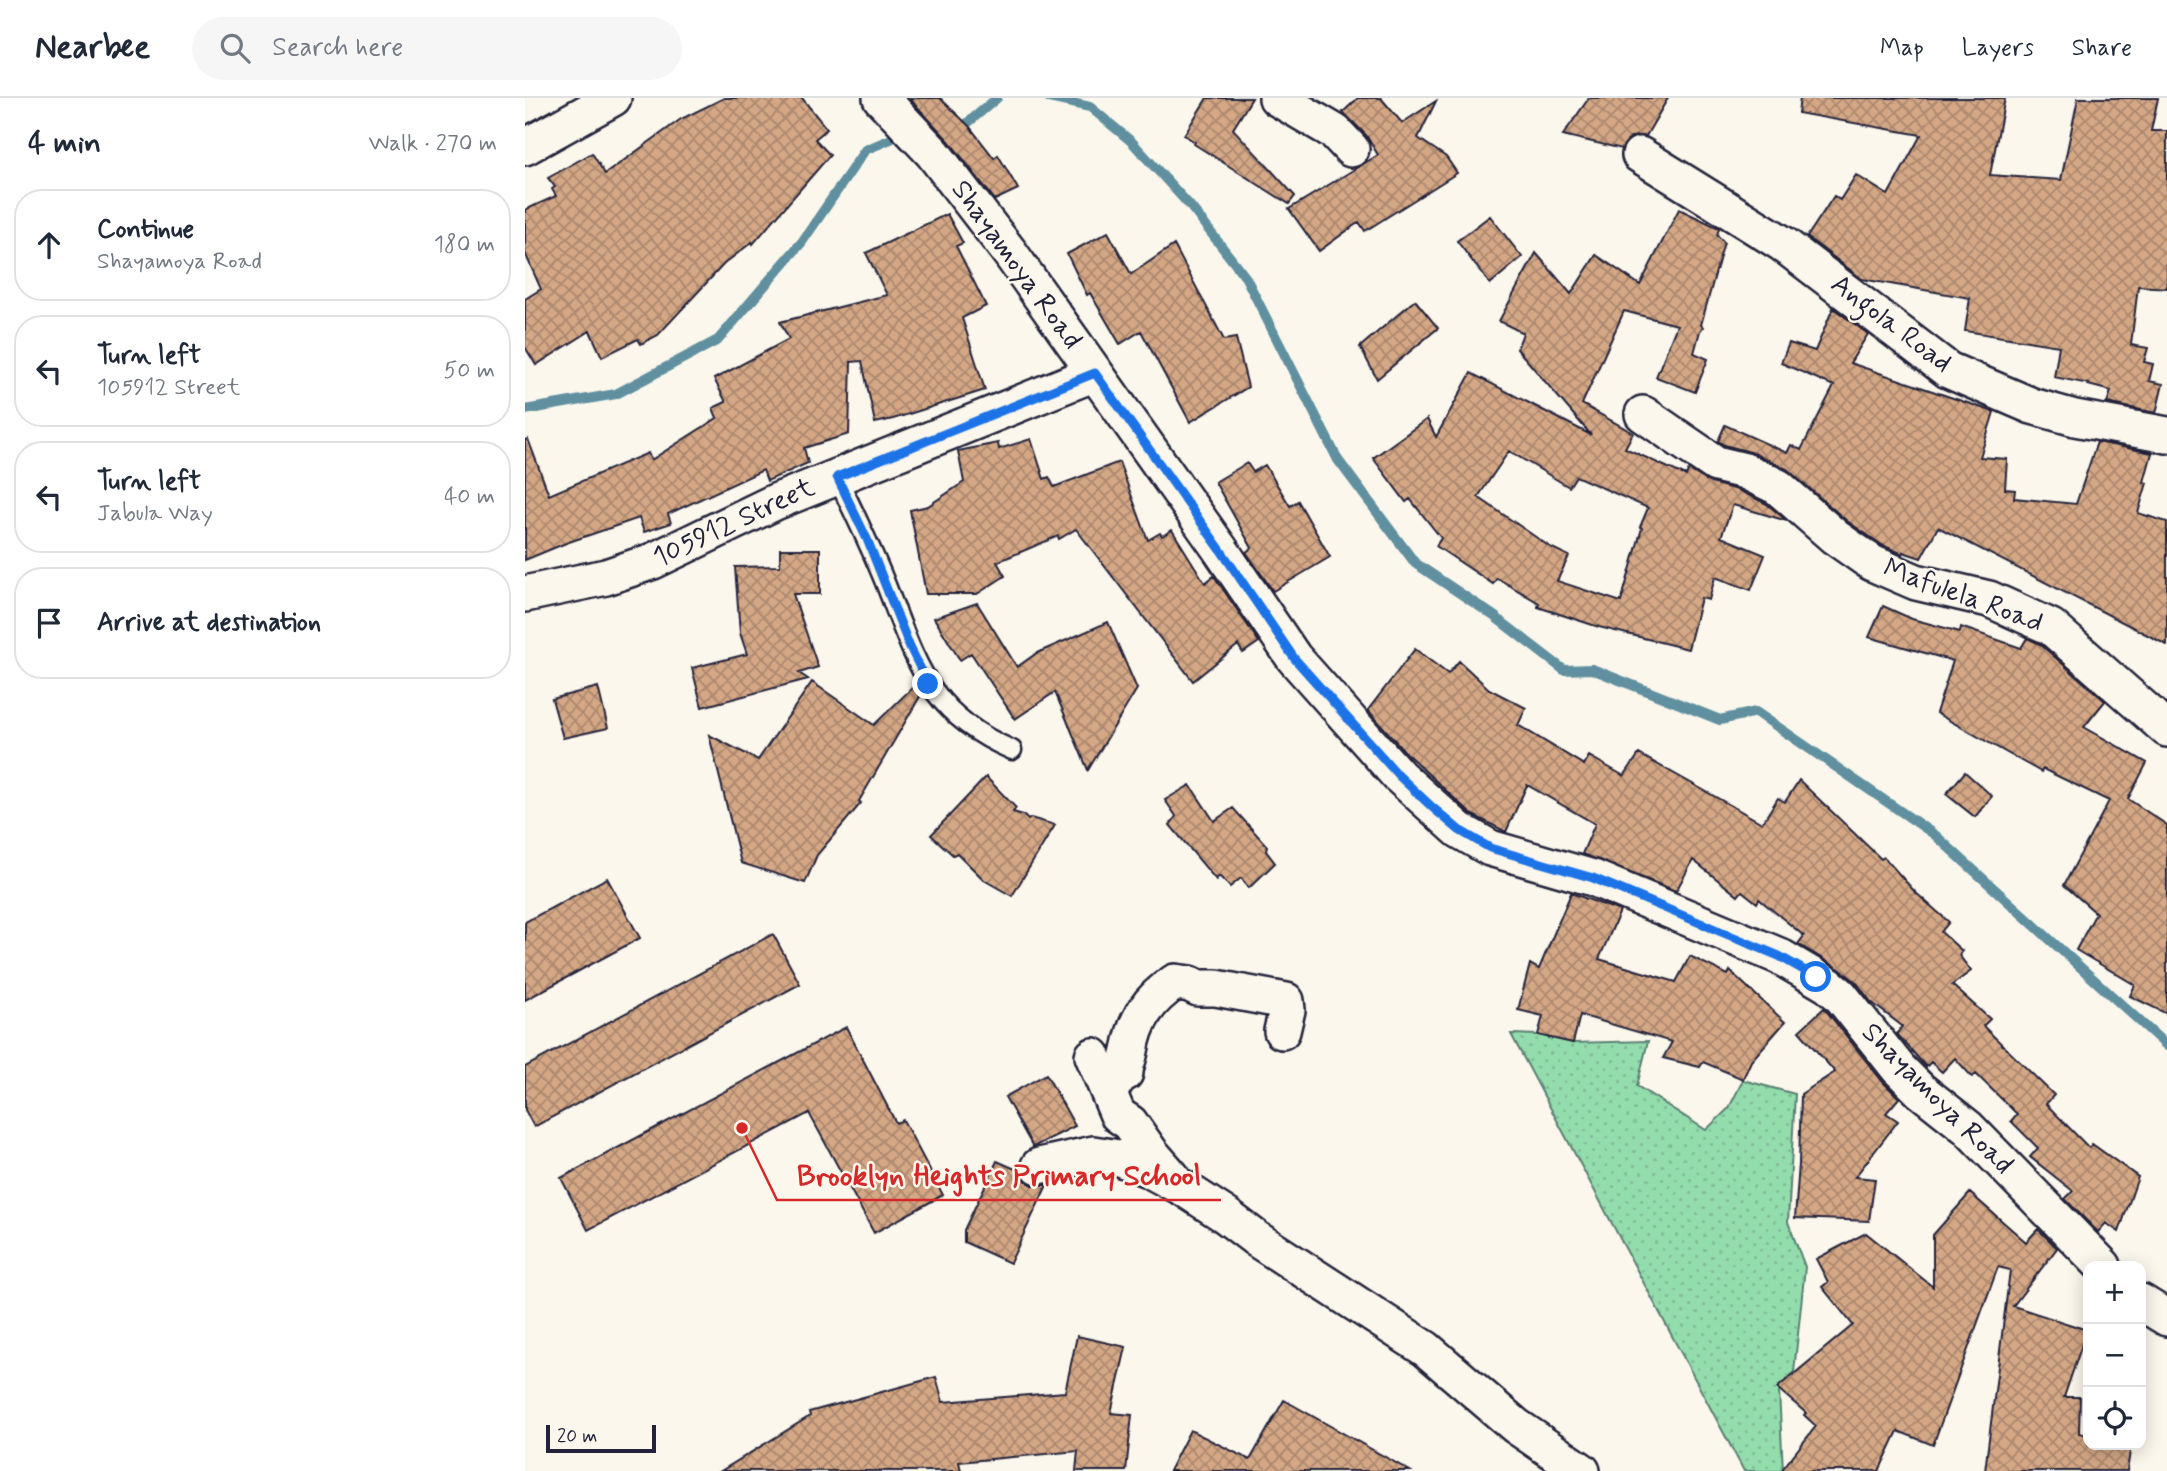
<!DOCTYPE html>
<html lang="en">
<head>
<meta charset="utf-8">
<style>
  body { margin:0; font-family:Mynerve,sans-serif; background:#f6f6f7; color:#1f2937 }
  .controls { position:absolute; right:21px; bottom:21px; display:grid; overflow:hidden; border-radius:14px; box-shadow:0 4px 18px #0003 }
  .controls button { width:63px; height:63px; display:grid; place-items:center; padding:0; border:0; border-bottom:2px solid #e0e1e3; background:#fff; color:#1f2937; font:35px sans-serif }
  .scale { position:absolute; left:21px; bottom:18px; width:110px; box-sizing:border-box; padding-left:7px; border:4px solid #22223b; border-top:0; font-size:19px; line-height:24px; white-space:nowrap; color:#22223b; -webkit-text-stroke:5px #fbf7ec; paint-order:stroke }
  .stop { position:absolute; width:21px; height:21px; margin:-16px; border:5px solid #1a73e8; border-radius:50%; background:#fff }
  .stop.end { background:#1a73e8; border-color:#fff; box-shadow:0 2px 7px #0008 }
  .list { margin:0; padding:0; list-style:none }
  h2 { display:flex; justify-content:space-between; align-items:center; height:91px; margin:0; padding:0 28px; font-size:30px }
  h2 small { font-size:23px; font-weight:400; color:#747a83 }
  .list li { display:grid; grid-template-columns:46px 1fr auto; gap:21px; align-items:center; box-sizing:border-box; height:112px; margin:0 14px 14px; padding:0 14px; border:2px solid #e0e1e3; border-radius:28px }
  .list b { display:block; font-size:26px; white-space:nowrap }
  .list p { margin:0; font-size:23px; white-space:nowrap; color:#747a83 }
  .list em { font-size:23px; font-style:normal; color:#747a83 }
  .icon { flex:none; width:38px; height:38px; fill:none; stroke:currentColor; stroke-width:2; stroke-linecap:round; stroke-linejoin:round }
  .map { position:relative; flex:none; width:1642px; height:1373px; overflow:hidden }
  header { display:flex; align-items:center; gap:42px; box-sizing:border-box; height:98px; padding:0 35px; background:#fff; border-bottom:2px solid #e0e1e3 }
  header strong { font-size:33px }
  nav { display:flex; gap:38px; margin-inline-start:auto; font-size:24px }
  .search { width:490px; height:63px; background:#f6f6f7; display:flex; align-items:center; gap:18px; box-sizing:border-box; padding:0 24px; border-radius:38px; color:#747a83; font-size:26px }
  main { display:flex }
  aside { flex:1; background:#fff }
  .map>svg:first-child { display:block }
  .grass { fill:url(#grass-dots); stroke:#5a7f74; stroke-width:2 }
  .lines { fill:none; stroke-linecap:round; stroke-linejoin:round }
  .stream { stroke:#6090a0; stroke-width:10 }
  .building { fill:url(#building-cross-hatch); stroke:#22223b; stroke-width:2; fill-rule:evenodd }
  .service-casing { stroke:#22223b; stroke-width:23 }
  .minor-casing { stroke:#22223b; stroke-width:40 }
  .service { stroke:#fbf7ec; stroke-width:18 }
  .minor { stroke:#fbf7ec; stroke-width:35 }
  .route { stroke:#1a73e8; stroke-width:9 }
  .labels { text-anchor:middle; dominant-baseline:central; stroke-width:5; stroke-linejoin:round; paint-order:stroke }
  .street-label { font-size:28px; fill:#22223b; stroke:#fbf7ec }
  .leader { fill:none; stroke:#d62828; stroke-width:2.5 }
  .callout-dot { fill:#d62828; stroke:#fbf7ec; stroke-width:2.5 }
  .callout-label { font-size:30px; text-anchor:middle; font-weight:bold; fill:#d62828; stroke:#fbf7ec; stroke-width:5; stroke-linejoin:round; paint-order:stroke }
</style>
</head>
<body>
<header>
<strong>Nearbee</strong>
<div class="search"><svg class="icon" aria-label="search" viewBox="0 0 24 24"><circle cx="10" cy="10" r="6"/><path d="M15 15l6 6"/></svg>Search here</div>
<nav><a>Map</a><a>Layers</a><a>Share</a></nav>
</header>
<main>
<aside>
<h2>4 min<small>Walk · 270 m</small></h2>
<ul class="list">
<li><svg class="icon" aria-label="ahead" viewBox="0 0 24 24"><path d="M12 20V5M6 11l6-6 6 6"/></svg><div><b>Continue</b><p>Shayamoya Road</p></div><em>180 m</em></li>
<li><svg class="icon" aria-label="left" viewBox="0 0 24 24"><path d="M17 20v-9H6M10 6l-5 5 5 5"/></svg><div><b>Turn left</b><p>105912 Street</p></div><em>50 m</em></li>
<li><svg class="icon" aria-label="left" viewBox="0 0 24 24"><path d="M17 20v-9H6M10 6l-5 5 5 5"/></svg><div><b>Turn left</b><p>Jabula Way</p></div><em>40 m</em></li>
<li><svg class="icon" aria-label="arrive" viewBox="0 0 24 24"><path d="M6 21V4h12l-3 4 3 4H6"/></svg><div><b>Arrive at destination</b></div></li>
</ul>
</aside>
<div class="map">
<svg width="1642" height="1373" viewBox="0 0 1642 1373">
  <defs>
    <pattern id="grass-dots" width="8" height="8" patternUnits="userSpaceOnUse" patternTransform="scale(1.75)"><rect width="8" height="8" fill="#93dcac"/><path d="M2 2h.1M6 6h.1" fill="none" stroke="#7ebc95" stroke-width="1.8" stroke-linecap="round"/></pattern>
    <pattern id="building-cross-hatch" width="8" height="8" patternUnits="userSpaceOnUse" patternTransform="scale(1.75)"><rect width="8" height="8" fill="#d4a785"/><path d="M0 0l8 8M0 8l8-8" fill="none" stroke="#ac886e"/></pattern>
  </defs>
  <rect width="100%" height="100%" fill="#fbf7ec"/>
  <filter id="ink" filterUnits="userSpaceOnUse"><feTurbulence type="fractalNoise" baseFrequency=".0143" numOctaves="2"/><feDisplacementMap in="SourceGraphic" scale="14" xChannelSelector="R" yChannelSelector="G"/><feConvolveMatrix kernelMatrix="1 2 1 2 8 2 1 2 1" color-interpolation-filters="sRGB"/></filter>
  <g filter="url(#ink)">
    <path class="grass" d="M 986,936 L 1013,937 L 1048,945 L 1123,943 L 1112,988 L 1181,1032 L 1204,1010 L 1218,982 L 1270,996 L 1263,1124 L 1280,1169 L 1269,1274 L 1254,1292 L 1258,1373 L 1219,1373 Z"/>
    <g class="lines">
      <path class="stream" d="M 524,0 L 565,9 L 607,44 L 666,109 L 721,180 L 813,362 L 890,465 L 969,518 L 1039,572 L 1067,571 L 1195,622 L 1231,614 L 1410,737 L 1642,948
        M 419,45 L 472,0
        M 0,312 L 91,296 L 193,242 L 277,144 L 340,52 L 366,41"/>
    </g>
    <path class="building" d="M 199,0 L 277,0 L 302,31 L 290,41 L 305,57 L 228,146 L 227,144 L 199,166 L 133,237 L 116,246 L 113,241 L 77,259 L 65,233 L 11,267 L 0,249 L 0,201 L 16,191 L 0,155 L 0,112 L 31,98 L 27,91 L 30,89 L 23,80 L 67,55 L 80,76 L 156,21 Z
      M 384,0 L 415,0 L 444,28 L 469,60 L 473,57 L 493,91 L 470,102 L 424,43 Z
      M 682,0 L 727,0 L 708,31 L 770,98 L 764,106 L 669,46 L 670,44 L 659,37 Z
      M 833,0 L 856,0 L 877,25 L 911,3 L 893,40 L 921,59 L 932,75 L 840,133 L 834,124 L 794,153 L 764,111 L 853,57 L 841,37 L 818,14 Z
      M 1064,0 L 1143,0 L 1121,38 L 1106,39 L 1097,51 L 1038,37 Z
      M 1275,0 L 1480,0 L 1465,77 L 1536,82 L 1553,0 L 1633,0 L 1626,33 L 1642,33 L 1642,190 L 1613,188 L 1606,247 L 1623,250 L 1619,264 L 1628,266 L 1624,283 L 1638,286 L 1631,315 L 1582,305 L 1586,293 L 1563,287 L 1564,286 L 1529,279 L 1534,248 L 1440,233 L 1445,200 L 1337,181 L 1282,139 L 1309,98 L 1315,102 L 1331,77 L 1363,97 L 1396,37 L 1273,15 Z
      M 1154,111 L 1194,130 L 1192,137 L 1199,144 L 1176,227 L 1178,229 L 1175,233 L 1169,255 L 1183,261 L 1170,294 L 1131,279 L 1152,227 L 1099,213 L 1057,306 L 1108,335 L 1100,350 L 1161,378 L 1164,372 L 1186,385 L 1213,392 L 1242,406 L 1262,423 L 1208,407 L 1196,439 L 1240,457 L 1226,492 L 1190,479 L 1184,502 L 1176,500 L 1163,551 L 1074,529 L 1013,509 L 1014,505 L 972,480 L 968,486 L 911,448 L 916,440 L 885,401 L 881,404 L 848,360 L 902,321 L 911,339 L 946,275 L 1066,337 L 992,251 L 998,235 L 974,223 L 1011,155 L 1046,196 L 1071,157 L 1115,187 ZM 984,353 L 1044,389 L 1051,378 L 1123,410 L 1115,429 L 1117,430 L 1096,504 L 1032,483 L 1044,458 L 1025,449 L 953,399 Z
      M 422,116 L 438,145 L 431,148 L 461,208 L 437,220 L 460,292 L 368,321 L 350,325 L 337,263 L 326,264 L 324,336 L 279,350 L 283,365 L 242,383 L 238,372 L 143,416 L 146,425 L 119,434 L 114,420 L 41,445 L 0,462 L 0,342 L 3,341 L 24,397 L 123,355 L 126,362 L 192,320 L 188,310 L 201,304 L 189,281 L 264,241 L 255,224 L 362,197 L 341,155 Z
      M 965,118 L 997,159 L 965,186 L 932,143 Z
      M 583,134 L 606,176 L 649,147 L 699,242 L 711,240 L 723,289 L 665,324 L 616,233 L 595,246 L 565,195 L 562,197 L 542,156 Z
      M 890,202 L 913,230 L 852,281 L 835,249 Z
      M 1308,210 L 1343,236 L 1325,265 L 1469,314 L 1455,359 L 1482,361 L 1480,391 L 1490,392 L 1489,400 L 1551,406 L 1572,344 L 1627,355 L 1619,384 L 1622,385 L 1613,415 L 1642,424 L 1642,547 L 1413,429 L 1396,460 L 1378,454 L 1378,456 L 1357,447 L 1322,423 L 1262,371 L 1229,355 L 1199,347 L 1193,343 L 1200,327 L 1262,355 L 1266,347 L 1276,352 L 1309,288 L 1256,265 L 1264,245 L 1290,253 Z
      M 506,341 L 519,381 L 524,379 L 529,389 L 594,364 L 623,442 L 635,435 L 637,438 L 647,432 L 680,485 L 689,478 L 734,544 L 718,555 L 713,547 L 668,583 L 551,431 L 534,441 L 533,438 L 472,464 L 480,478 L 452,496 L 401,496 L 385,412 L 403,408 L 439,384 L 433,353 L 473,345 L 474,351 Z
      M 722,365 L 728,374 L 740,367 L 765,408 L 773,403 L 805,459 L 748,493 L 721,454 L 727,450 L 690,384 Z
      M 255,451 L 295,451 L 295,496 L 268,496 L 293,569 L 274,575 L 283,581 L 177,609 L 167,570 L 222,556 L 215,535 L 210,469 L 255,468 Z
      M 452,505 L 492,569 L 512,555 L 583,524 L 612,591 L 563,672 L 530,594 L 490,621 L 446,555 L 435,562 L 409,520 Z
      M 1358,508 L 1387,521 L 1435,534 L 1436,529 L 1496,550 L 1502,540 L 1515,546 L 1580,603 L 1559,629 L 1622,665 L 1603,701 L 1642,727 L 1642,916 L 1605,898 L 1610,887 L 1551,852 L 1571,815 L 1539,787 L 1584,703 L 1518,671 L 1516,674 L 1411,615 L 1428,563 L 1344,539 Z
      M 890,551 L 923,576 L 934,563 L 964,591 L 1001,610 L 993,627 L 1059,667 L 1064,658 L 1099,678 L 1114,656 L 1237,725 L 1253,700 L 1260,704 L 1274,682 L 1356,761 L 1359,759 L 1390,794 L 1424,824 L 1416,834 L 1437,853 L 1434,857 L 1446,873 L 1427,887 L 1465,921 L 1458,928 L 1529,997 L 1521,1006 L 1564,1050 L 1567,1046 L 1613,1079 L 1594,1134 L 1581,1125 L 1573,1134 L 1540,1101 L 1548,1093 L 1505,1059 L 1513,1050 L 1486,1023 L 1492,1016 L 1451,976 L 1447,979 L 1430,960 L 1417,974 L 1406,964 L 1401,969 L 1372,936 L 1377,928 L 1346,904 L 1331,884 L 1316,872 L 1273,846 L 1279,838 L 1234,801 L 1232,805 L 1217,793 L 1213,798 L 1168,762 L 1151,793 L 1057,756 L 1070,726 L 1002,687 L 981,734 L 946,716 L 882,656 L 843,612 Z
      M 287,584 L 349,627 L 391,586 L 397,595 L 334,703 L 336,705 L 292,757 L 280,785 L 216,765 L 184,637 L 233,662 Z
      M 73,589 L 83,630 L 38,640 L 27,601 Z
      M 1440,674 L 1467,698 L 1450,719 L 1421,696 Z
      M 461,679 L 491,710 L 488,714 L 498,717 L 503,722 L 506,720 L 530,727 L 487,798 L 459,782 L 432,755 L 428,757 L 406,737 Z
      M 665,687 L 689,723 L 708,710 L 742,748 L 741,753 L 750,765 L 724,790 L 716,780 L 705,789 L 694,778 L 691,782 L 645,727 L 651,718 L 640,702 Z
      M 82,780 L 115,840 L 0,902 L 0,824 Z
      M 1046,795 L 1095,813 L 1074,861 L 1151,884 L 1165,858 L 1203,877 L 1205,873 L 1260,924 L 1226,963 L 1218,981 L 1178,964 L 1175,969 L 1138,960 L 1147,944 L 1055,917 L 1048,945 L 1013,937 L 1018,918 L 993,912 L 1005,866 L 1014,871 Z
      M 248,836 L 275,886 L 9,1029 L 0,1012 L 0,969 Z
      M 1299,910 L 1358,984 L 1374,1000 L 1361,1015 L 1373,1023 L 1330,1079 L 1350,1081 L 1344,1123 L 1270,1120 L 1274,1066 L 1276,996 L 1310,974 L 1274,933 Z
      M 321,929 L 371,1025 L 378,1022 L 418,1097 L 349,1135 L 284,1015 L 63,1132 L 36,1080 Z
      M 521,976 L 550,1028 L 508,1049 L 480,999 Z
      M 472,1063 L 495,1073 L 499,1081 L 507,1087 L 522,1087 L 485,1165 L 439,1144 L 439,1132 Z
      M 1445,1095 L 1501,1144 L 1513,1131 L 1532,1150 L 1488,1208 L 1562,1232 L 1539,1299 L 1555,1299 L 1554,1335 L 1563,1337 L 1563,1347 L 1606,1347 L 1602,1373 L 1460,1373 L 1485,1172 L 1473,1169 L 1408,1347 L 1373,1333 L 1354,1373 L 1256,1373 L 1291,1328 L 1279,1317 L 1281,1315 L 1252,1290 L 1328,1227 L 1297,1189 L 1303,1184 L 1291,1161 L 1341,1135 L 1408,1189 L 1408,1137 Z
      M 552,1238 L 601,1249 L 586,1315 L 607,1317 L 601,1373 L 551,1373 L 553,1353 L 434,1364 L 436,1373 L 196,1373 L 285,1318 L 284,1314 L 411,1279 L 418,1304 L 540,1294 Z
      M 759,1302 L 885,1373 L 644,1373 L 665,1332 L 725,1362 Z"/>
    <g class="lines">
      <defs>
        <path id="service" d="M 312,379 C 328,413 345,447 359,482 C 391,562 401,615 487,652"/>
        <path id="minor" d="M 356,0 L 408,55 L 485,155 L 695,451 L 769,560 L 874,678 L 934,732 L 965,750 L 1068,780 L 1254,858 L 1303,887 L 1315,897 L 1374,971 L 1395,992 L 1443,1030 L 1578,1168
          M 752,0 L 810,34 L 826,51
          M 0,49 L 88,0
          M 1115,57 L 1258,146 L 1423,272 L 1507,308 L 1550,320 L 1642,337
          M 1118,316 L 1191,366 L 1220,373 L 1253,389 L 1310,439 L 1347,465 L 1391,484 L 1464,501 L 1526,529 L 1642,631
          M 0,496 L 81,479 L 128,463 L 250,404 L 570,275
          M 568,958 L 593,1017 L 605,1025 L 626,1055 L 647,1079
          M 584,994 L 595,977 L 600,975 C 600,967 604,960 605,953 C 610,922 624,901 650,884 L 665,886 L 673,890 L 691,890 L 761,903 L 762,912 L 757,933
          M 514,1068 L 568,1056 L 594,1060 L 623,1071 L 660,1091 L 700,1117 L 733,1142 L 901,1251 L 991,1328 L 1057,1373
          M 1616,1204 L 1642,1220"/>
      </defs>
      <use href="#service" class="service-casing"/>
      <use href="#minor" class="minor-casing"/>
      <use href="#service" class="service"/>
      <use href="#minor" class="minor"/>
    </g>
  </g>
  <g class="lines" filter="url(#ink)">
    <path class="route" d="M 403,586 L 384,547 L 342,441 L 312,379 L 570,275 L 695,451 L 769,560 L 874,678 L 907,709 L 934,732 L 965,750 L 1068,780 L 1254,858 L 1291,879"/>
  </g>
  <g class="labels">
    <g class="street-label">
      <text transform="translate(491 167) rotate(54)">Shayamoya Road</text>
      <text transform="translate(1366 226) rotate(37)">Angola Road</text>
      <text transform="translate(209 425) rotate(-25)">105912 Street</text>
      <text transform="translate(1438 498) rotate(20)">Mafulela Road</text>
      <text transform="translate(1412 1001) rotate(45)">Shayamoya Road</text>
    </g>
  </g>
  <path class="leader" d="M217 1030L252 1102H696"/>
  <circle class="callout-dot" cx="217" cy="1030" r="7"/>
  <g class="callout-label">
    <text x="474" y="1087">Brooklyn Heights Primary School</text>
  </g>
</svg>
<div class="controls">
<button>+</button>
<button>−</button>
<button><svg class="icon" aria-label="locate" viewBox="0 0 24 24"><circle cx="12" cy="12" r="6"/><path d="M12 2v4M12 18v4M2 12h4M18 12h4"/></svg></button>
</div>
<div class="scale">20 m</div>
<div class="stop" style="left:1291px;top:879px"></div>
<div class="stop end" style="left:403px;top:586px"></div>
</div>
</main>
</body>
</html>
